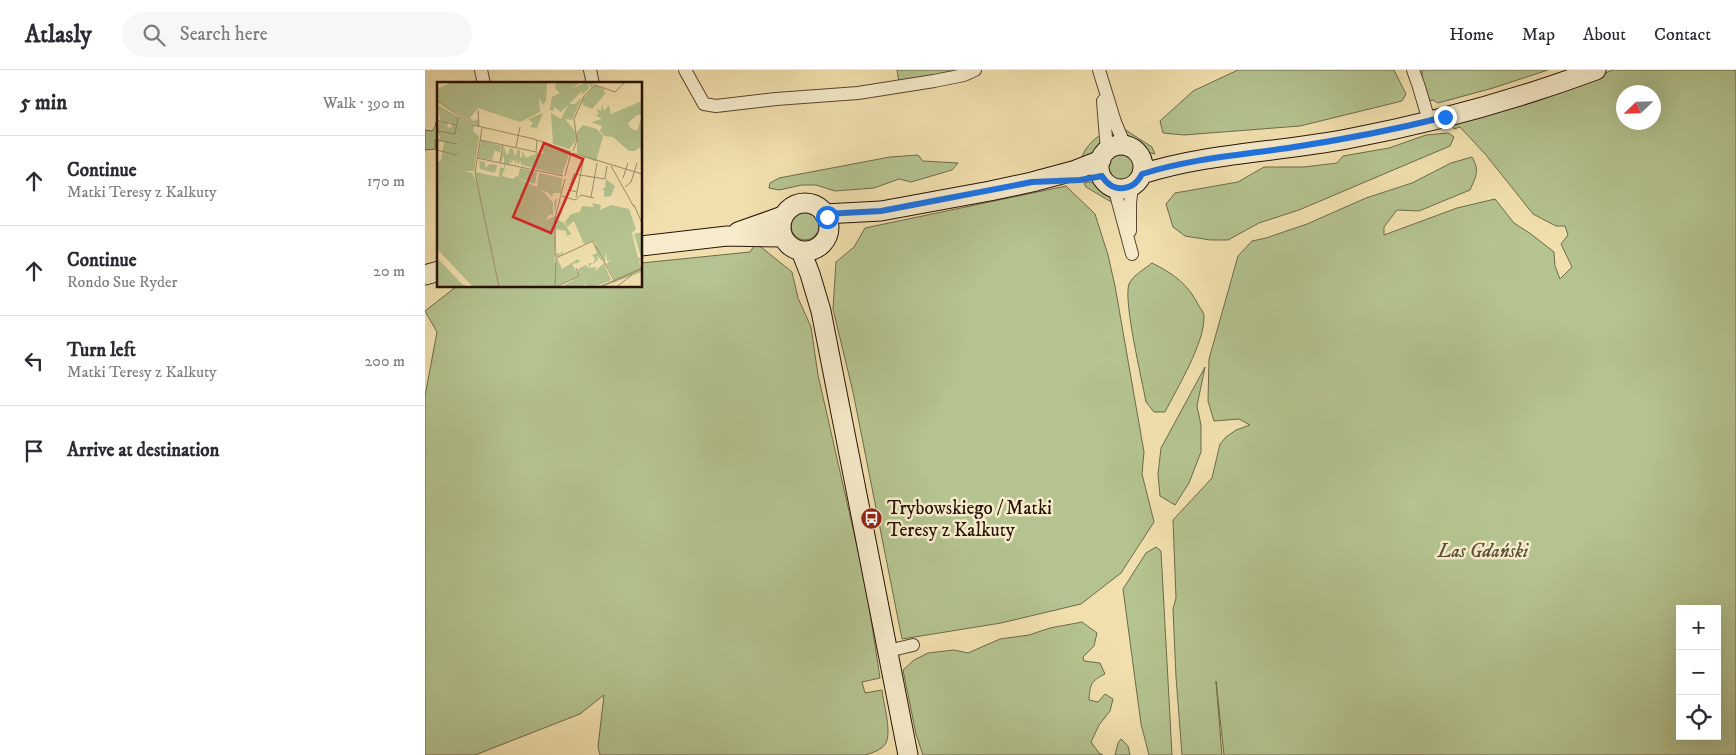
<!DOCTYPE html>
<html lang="en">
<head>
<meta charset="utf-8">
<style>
  body { margin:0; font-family:"IM FELL DW Pica",serif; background:#f7f7f7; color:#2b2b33 }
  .controls { position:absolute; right:15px; bottom:15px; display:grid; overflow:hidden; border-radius:0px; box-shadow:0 5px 20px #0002 }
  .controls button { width:45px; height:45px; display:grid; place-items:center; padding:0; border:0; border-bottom:1px solid #e1e1e2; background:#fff; color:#2b2b33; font:25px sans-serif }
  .compass { position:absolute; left:1191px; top:15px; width:45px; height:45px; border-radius:50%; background:#fff; box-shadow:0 5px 20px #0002; rotate:247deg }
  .stop { position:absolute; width:15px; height:15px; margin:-11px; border:4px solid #1a73e8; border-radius:50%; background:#fff }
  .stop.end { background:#1a73e8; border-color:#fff; box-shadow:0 1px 5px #0008 }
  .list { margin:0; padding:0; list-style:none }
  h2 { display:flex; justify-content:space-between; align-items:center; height:65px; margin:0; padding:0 20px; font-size:21px }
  h2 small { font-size:16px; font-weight:400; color:#7c7c81 }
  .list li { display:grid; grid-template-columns:32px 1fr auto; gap:15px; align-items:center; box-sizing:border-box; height:90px; padding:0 20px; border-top:1px solid #e1e1e2 }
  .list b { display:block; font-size:19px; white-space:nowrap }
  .list p { margin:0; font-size:16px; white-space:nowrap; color:#7c7c81 }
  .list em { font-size:16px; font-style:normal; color:#7c7c81 }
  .icon { flex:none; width:28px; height:28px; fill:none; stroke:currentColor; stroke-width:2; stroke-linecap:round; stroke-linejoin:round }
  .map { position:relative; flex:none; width:1311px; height:685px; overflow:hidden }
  header { display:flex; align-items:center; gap:30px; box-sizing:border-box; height:70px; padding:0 25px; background:#fff; border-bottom:1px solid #e1e1e2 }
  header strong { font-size:24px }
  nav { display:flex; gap:28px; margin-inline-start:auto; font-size:18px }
  .search { width:350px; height:45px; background:#f7f7f7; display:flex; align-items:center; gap:12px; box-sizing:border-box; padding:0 18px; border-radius:28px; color:#7c7c81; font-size:19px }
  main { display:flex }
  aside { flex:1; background:#fff }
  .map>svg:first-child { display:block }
  .green { fill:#b4c38f; stroke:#6e6a4b; fill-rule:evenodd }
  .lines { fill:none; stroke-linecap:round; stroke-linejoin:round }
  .street-casing { stroke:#5a4531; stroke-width:14 }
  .secondary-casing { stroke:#271107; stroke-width:21 }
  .street { stroke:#f6ebca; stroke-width:12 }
  .secondary { stroke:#f6ebca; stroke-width:19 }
  .route { stroke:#1a73e8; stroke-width:6 }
  .labels { text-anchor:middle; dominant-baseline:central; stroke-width:5; stroke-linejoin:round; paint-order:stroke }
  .poi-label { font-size:19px; fill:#271107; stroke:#f6ebca; text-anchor:start }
  .park-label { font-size:19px; font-style:italic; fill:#584f37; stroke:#f6ebca }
  .inset-road { fill:none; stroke:#a08d6b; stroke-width:1 }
  .view { fill:#d62828; fill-opacity:0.15; stroke:#d62828; stroke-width:2.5 }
  .inset-edge { fill:none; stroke:#271107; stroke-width:2.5 }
</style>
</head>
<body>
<header>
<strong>Atlasly</strong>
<div class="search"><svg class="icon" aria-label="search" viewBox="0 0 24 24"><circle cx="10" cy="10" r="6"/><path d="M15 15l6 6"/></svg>Search here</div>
<nav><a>Home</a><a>Map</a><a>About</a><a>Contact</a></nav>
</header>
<main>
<aside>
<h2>5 min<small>Walk · 390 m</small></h2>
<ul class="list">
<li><svg class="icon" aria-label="ahead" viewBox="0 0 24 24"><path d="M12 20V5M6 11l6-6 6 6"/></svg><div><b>Continue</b><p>Matki Teresy z Kalkuty</p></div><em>170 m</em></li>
<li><svg class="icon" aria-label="ahead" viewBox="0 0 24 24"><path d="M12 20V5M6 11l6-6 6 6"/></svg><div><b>Continue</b><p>Rondo Sue Ryder</p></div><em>20 m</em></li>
<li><svg class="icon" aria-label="left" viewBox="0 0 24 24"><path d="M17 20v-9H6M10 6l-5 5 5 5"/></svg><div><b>Turn left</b><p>Matki Teresy z Kalkuty</p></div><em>200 m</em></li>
<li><svg class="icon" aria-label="arrive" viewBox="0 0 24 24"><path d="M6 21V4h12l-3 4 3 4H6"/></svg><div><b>Arrive at destination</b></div></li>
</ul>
</aside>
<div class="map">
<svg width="1311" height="685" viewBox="0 0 1311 685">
  <rect width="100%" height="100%" fill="#f1e0ae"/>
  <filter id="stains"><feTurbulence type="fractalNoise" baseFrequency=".004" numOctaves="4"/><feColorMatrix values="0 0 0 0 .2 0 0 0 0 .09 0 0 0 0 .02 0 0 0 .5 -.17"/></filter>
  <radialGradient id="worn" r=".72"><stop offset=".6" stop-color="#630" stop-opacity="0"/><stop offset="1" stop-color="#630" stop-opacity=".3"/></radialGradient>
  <path class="green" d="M 472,0 L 536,0 L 474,12 Z
    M 813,0 L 969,0 L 981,24 L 977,31 L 875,56 L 759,65 L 738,63 L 735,51 L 768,21 Z
    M 997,0 L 1123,0 L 1068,18 L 1013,33 L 1008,30 L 1005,31 L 997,7 Z
    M 1188,0 L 1311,0 L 1311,685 L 799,685 L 791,611 L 797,685 L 757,685 L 751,607 L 748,539 L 751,528 L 748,450 L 787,408 L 795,374 L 801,367 L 811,360 L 825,355 L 814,349 L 789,351 L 783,331 L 784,289 L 813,186 L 827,171 L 841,168 L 882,154 L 941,128 L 987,113 L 1026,93 L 1047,87 C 1055,101 1051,106 1045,120 L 994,141 L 972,140 L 959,157 L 959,165 L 1032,138 L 1070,129 L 1089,153 L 1106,164 L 1129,182 L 1130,196 L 1135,209 L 1147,197 L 1136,174 L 1143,165 L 1140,156 L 1131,156 L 1108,144 L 1061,85 L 1035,57 L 1029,59 L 1025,52 L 1140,18 ZM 1198,22 L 1228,22 L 1228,52 L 1198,52 ZM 1255,539 L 1292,539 L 1292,666 L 1255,666 Z
    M 11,52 L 14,63 L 12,63 L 13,70 L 10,70 L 11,79 L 0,80 L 0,60 L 7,61 L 10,57 Z
    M 699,59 L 727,77 L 730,84 C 716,82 705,71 699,59 Z
    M 1023,63 L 1029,67 L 1025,76 L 874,140 L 834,153 L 803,170 L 785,170 L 760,166 L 748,157 L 741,134 L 750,123 L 813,112 L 839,97 L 879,97 L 912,93 L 918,86 L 964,78 L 1001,65 Z
    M 678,64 C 680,77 669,91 656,93 C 656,82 668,68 678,64 Z
    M682 96a14 14 0 1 1 28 0a14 14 0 1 1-28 0Z
    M 493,85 L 498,91 L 533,93 L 527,100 L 510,105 L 486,112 L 474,109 L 449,118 L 410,121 L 391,115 L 377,115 L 354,120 L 344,118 L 345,113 L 354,108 L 465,87 Z
    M 663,112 C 676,113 686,120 688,133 L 661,117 L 659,113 Z
    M 641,116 L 670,144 L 683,185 L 690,216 L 719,382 L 717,404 L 729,452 L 696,503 L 656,534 L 576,553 L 477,569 L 428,322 L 408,239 L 411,192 L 429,177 L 440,158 Z
    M366 156a14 14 0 1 1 28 0a14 14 0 1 1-28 0Z
    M 331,173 L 367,202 L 373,228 L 386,257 L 393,305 L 441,516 L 455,608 L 437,612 L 440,623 L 457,620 C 458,632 467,662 461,673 C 457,680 447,683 440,685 L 175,685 L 173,677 L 179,625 L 155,644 L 50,685 L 0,685 L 0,326 L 12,262 L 0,241 L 32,216 L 216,216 L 216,193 L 325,182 Z
    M 727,193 C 749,204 763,214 774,236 C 776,239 779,243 779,246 C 780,273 752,318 740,342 L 729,342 L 721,332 C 717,310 698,230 704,214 C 708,205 720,199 727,193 Z
    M 780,297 L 772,336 L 776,355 L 776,382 L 764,413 L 750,435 L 735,426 L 733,404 L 736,378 Z
    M 731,477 L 736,481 L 747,685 L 724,685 L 716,654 L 698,519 L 721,483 Z
    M 657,552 L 672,563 L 669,576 L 658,587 L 659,591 L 675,593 L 680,604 C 666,611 665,614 664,630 L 673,632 L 680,624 L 688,629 L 685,641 L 674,655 L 666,672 L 674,683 L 678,685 L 498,685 L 491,664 L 478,600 L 489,590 L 503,583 L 529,580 L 543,583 L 575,569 L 604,565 L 625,558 Z
    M 696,669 L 703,676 L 705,685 L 690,685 L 693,673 Z"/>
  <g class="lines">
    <defs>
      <path id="street" d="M 56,0 L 59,14
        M 165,0 L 168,14
        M 260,0 L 279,34 L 291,36 L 351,29 L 433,23 L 509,11 L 539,5 L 550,0
        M 674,0 L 690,52 L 700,76
        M 988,0 L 994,17 L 1004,51
        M 678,31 L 682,81
        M 689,117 L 707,184
        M 705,161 L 705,133 L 707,116
        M 463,581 L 488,575"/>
      <path id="secondary" d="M674 97a22 22 0 1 1 44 0a22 22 0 1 1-44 0Z
        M 717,104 C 783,83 854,82 922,69 C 1007,53 1090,30 1171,0
        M356 157a24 24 0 1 1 48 0a24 24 0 1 1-48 0Z
        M 399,144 L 456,141 L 565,121 L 607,112 L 648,101 L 676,90
        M 313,162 L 358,146
        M 216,176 L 302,166 L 357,167
        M 376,181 L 385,204 L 396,241 L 483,685
        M 0,205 L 14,201"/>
    </defs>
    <use href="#street" class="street-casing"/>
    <use href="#secondary" class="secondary-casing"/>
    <use href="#street" class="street"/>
    <use href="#secondary" class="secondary"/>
  </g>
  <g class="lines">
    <path class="route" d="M 402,147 L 399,144 L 456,141 L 607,112 L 655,110 L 677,106 C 687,123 708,122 717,104 C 764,89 814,85 863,78 C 916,70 968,60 1020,47"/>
  </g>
  <defs>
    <symbol id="bus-disc" viewBox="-11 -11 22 22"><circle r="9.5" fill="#8f2418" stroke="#f6ebca"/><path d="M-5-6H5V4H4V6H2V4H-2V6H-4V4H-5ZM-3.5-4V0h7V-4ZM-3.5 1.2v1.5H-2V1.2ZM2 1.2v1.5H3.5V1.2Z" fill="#fff"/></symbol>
  </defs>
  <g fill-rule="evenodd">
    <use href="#bus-disc" x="434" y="436" width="25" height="25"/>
  </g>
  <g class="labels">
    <g class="poi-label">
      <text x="462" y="438">Trybowskiego / Matki<tspan x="462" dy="22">Teresy z Kalkuty</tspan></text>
    </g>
    <g class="park-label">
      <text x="1058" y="481">Las Gdański</text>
    </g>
  </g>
  <g transform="translate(12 12)">
    <rect width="205" height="205" fill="#f1e0ae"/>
    <path d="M 15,0 L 110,0 L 109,19 L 106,23 L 102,15 L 103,30 L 83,40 L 41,26 L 33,36 L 37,39 L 41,37 L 42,45 L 0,19 L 0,7 ZM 119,0 L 143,0 L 136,7 L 148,0 L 158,0 L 154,6 L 151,1 L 152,7 L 144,13 L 145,9 L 132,22 L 138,22 L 145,15 L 135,38 L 128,37 L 138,49 L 140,57 L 132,67 L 116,62 L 114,31 L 124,37 L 131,23 L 124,30 L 117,25 L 116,29 L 113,28 L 115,15 L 123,11 L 118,6 ZM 158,3 L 167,7 L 168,12 L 155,27 L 146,23 L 145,18 ZM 205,19 L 205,79 L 203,65 L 198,69 L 192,69 L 176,55 L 167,54 L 163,49 L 165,44 L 154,40 L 165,37 L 158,33 L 162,32 L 159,26 L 164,29 L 165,22 L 167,29 L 172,23 L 174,32 ZM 200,33 L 205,33 L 200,49 L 193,46 L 191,41 ZM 1,23 L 37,44 L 36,49 L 42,54 L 37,89 L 27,89 L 35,91 L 39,99 L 39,90 L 62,95 L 63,86 L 67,86 L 67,82 L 68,83 L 67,88 L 70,89 L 72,84 L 70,89 L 66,89 L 65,94 L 76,97 L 79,94 L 81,95 L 83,86 L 100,90 L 98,102 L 81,96 L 100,105 L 102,91 L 125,96 L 124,111 L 116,111 L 115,115 L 110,110 L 98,107 L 107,110 L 116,120 L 116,134 L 113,132 L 109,138 L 118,134 L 117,119 L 120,116 L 118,134 L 122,134 L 121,138 L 127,141 L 134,152 L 130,154 L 129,149 L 119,147 L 119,171 L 124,172 L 125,168 L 126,172 L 119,175 L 117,166 L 118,185 L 120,176 L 125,187 L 141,177 L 143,180 L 135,182 L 142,194 L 118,205 L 36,205 L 0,167 L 0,79 L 4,79 L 7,60 L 3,59 L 0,67 L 3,54 L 0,51 L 2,39 L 11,41 L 10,45 L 14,46 L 15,41 L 3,38 ZM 106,31 L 100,46 L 93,45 L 96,41 L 91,37 ZM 146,43 L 160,47 L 166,54 L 159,80 L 140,71 L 140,50 ZM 44,58 L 65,64 L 63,71 L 58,68 L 55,78 L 41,76 ZM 106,60 L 132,72 L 125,93 L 84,83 L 84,79 L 80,83 L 80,76 L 78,83 L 77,77 L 73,82 L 74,75 L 72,82 L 67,81 L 67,73 L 64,80 L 67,64 L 69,72 L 71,73 L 73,66 L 76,67 L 78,75 L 80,68 L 83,68 L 83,75 L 85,76 L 85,69 L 89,76 L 98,72 L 97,79 L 99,70 L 106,72 ZM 42,79 L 48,80 L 48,86 L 53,82 L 60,83 L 58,91 L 43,87 ZM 169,97 L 178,104 L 174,114 L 167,115 L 167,108 L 164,107 L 168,106 ZM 155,121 L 164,123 L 163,128 L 174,123 L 192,127 L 199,147 L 195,151 L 201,176 L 204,175 L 197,152 L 205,150 L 205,176 L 202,177 L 205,178 L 202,179 L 205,190 L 175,201 L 178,198 L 168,180 L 170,182 L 173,178 L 170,179 L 169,170 L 168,180 L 161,170 L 166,180 L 160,174 L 161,178 L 156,182 L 158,177 L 155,173 L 160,171 L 155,160 L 160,164 L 159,161 L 156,159 L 147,162 L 137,139 L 130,145 L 128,140 L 134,132 L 143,130 L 145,124 L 157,125 ZM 0,176 L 22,199 L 29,205 L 0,205 ZM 152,181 L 155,181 L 151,186 L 159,185 L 158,189 L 167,181 L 174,198 L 158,205 L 149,205 L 149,202 L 145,205 L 124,205 L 141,195 L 141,187 L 149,183 L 151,186 Z" fill="#b4c38f" fill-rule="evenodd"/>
    <path class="inset-road" d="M 0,19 L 36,43 L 97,57 L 134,70M 0,26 L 0,47M 41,28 L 42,45M 0,38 L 19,43M 45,46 L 38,91 L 62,205M 0,49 L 18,52 L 21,35M 0,58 L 20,62M 43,58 L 99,70 L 100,58M 79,65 L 83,45M 0,68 L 20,73M 136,69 L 140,58 L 137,37 L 147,14 L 158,3 L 178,10 L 188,0M 136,71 L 205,92M 40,76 L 126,94M 63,81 L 66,63M 174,84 L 197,125M 128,94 L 134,71M 186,96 L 191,81M 188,105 L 194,100 L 200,81M 140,110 L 132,108 L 137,92 L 168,97 L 170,84M 125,114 L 138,118 L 144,113 L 157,116M 139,115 L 147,75M 154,115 L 160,81M 197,123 L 205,141M 118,175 L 118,136 L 128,97M 118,205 L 119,176 L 156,159 L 178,200M 119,205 L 142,194 L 139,186M 162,205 L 205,186M 164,205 L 205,187M 179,205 L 195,193"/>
    <path class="view" d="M 107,61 L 146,77 L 114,151 L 76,135 Z"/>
    <rect width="205" height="205" class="inset-edge"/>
  </g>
  <rect width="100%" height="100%" filter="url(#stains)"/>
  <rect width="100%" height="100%" fill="url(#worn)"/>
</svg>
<div class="controls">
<button>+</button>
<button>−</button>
<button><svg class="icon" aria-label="locate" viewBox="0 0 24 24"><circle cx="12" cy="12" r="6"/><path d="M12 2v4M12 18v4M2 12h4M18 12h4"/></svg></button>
</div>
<svg class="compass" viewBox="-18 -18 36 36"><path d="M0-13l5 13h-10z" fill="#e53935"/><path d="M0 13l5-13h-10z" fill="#7c7c81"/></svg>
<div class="stop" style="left:402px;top:147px"></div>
<div class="stop end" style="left:1020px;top:47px"></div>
</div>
</main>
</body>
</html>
